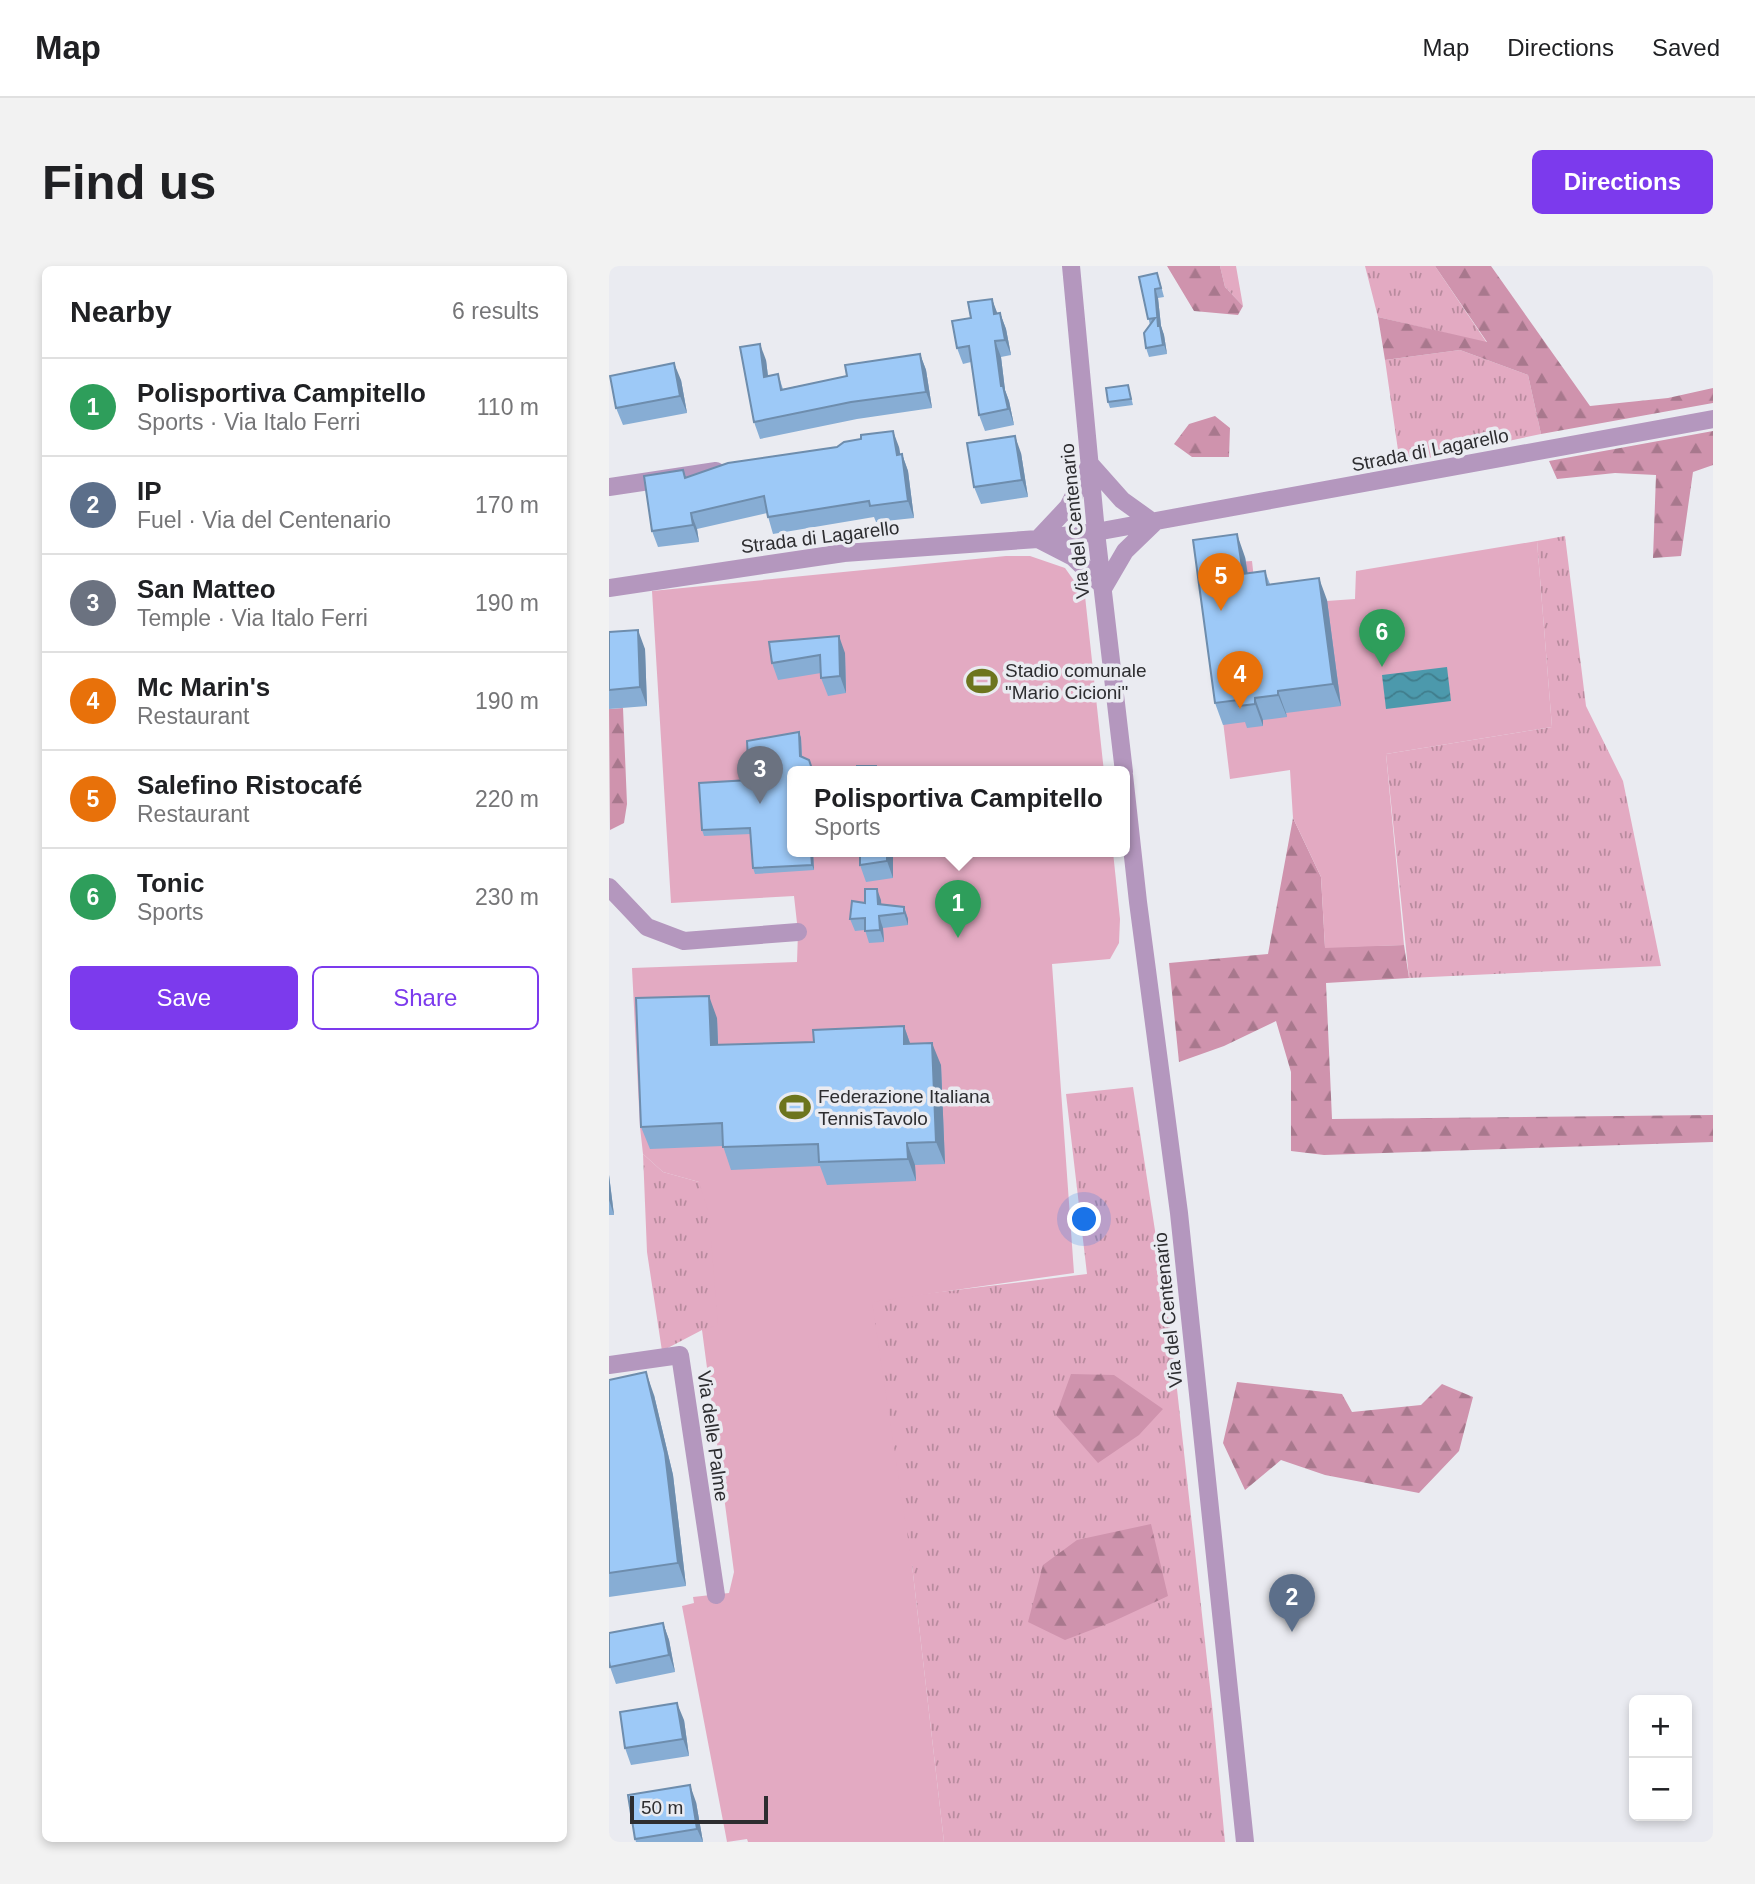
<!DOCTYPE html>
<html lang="en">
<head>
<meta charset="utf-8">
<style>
  body { margin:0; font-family:Helvetica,sans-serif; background:#f2f2f2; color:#202124 }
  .controls { position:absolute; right:21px; bottom:21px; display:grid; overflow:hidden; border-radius:10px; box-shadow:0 4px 10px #0003 }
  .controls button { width:63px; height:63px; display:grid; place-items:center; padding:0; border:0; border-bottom:2px solid #e0e0e0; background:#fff; color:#202124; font:35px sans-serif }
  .scale { position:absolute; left:21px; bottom:18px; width:138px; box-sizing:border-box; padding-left:7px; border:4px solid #2d2d30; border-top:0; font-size:19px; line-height:24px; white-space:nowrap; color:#2d2d30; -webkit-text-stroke:5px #eaebf1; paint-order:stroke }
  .you { position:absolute; left:476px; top:954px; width:24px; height:24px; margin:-18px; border:5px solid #fff; border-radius:50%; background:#1a73e8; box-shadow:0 0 0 10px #1a73e833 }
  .badge { display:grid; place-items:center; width:46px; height:46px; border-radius:50%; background:#7c3aed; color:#fff; font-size:23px; font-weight:700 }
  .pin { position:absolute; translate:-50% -58px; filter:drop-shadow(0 2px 4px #0008) }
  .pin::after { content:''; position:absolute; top:37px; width:24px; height:21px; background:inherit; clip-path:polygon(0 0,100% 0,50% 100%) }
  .popup { position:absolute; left:178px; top:500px; width:343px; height:91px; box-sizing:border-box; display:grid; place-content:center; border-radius:10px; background:#fff; filter:drop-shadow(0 2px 5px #0005); font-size:23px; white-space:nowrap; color:#757577 }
  .popup b { font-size:26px; color:#202124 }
  .popup::after { content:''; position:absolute; left:50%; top:100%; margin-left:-14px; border:14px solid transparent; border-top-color:#fff }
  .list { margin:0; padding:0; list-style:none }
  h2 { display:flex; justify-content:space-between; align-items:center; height:91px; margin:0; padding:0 28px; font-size:30px }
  h2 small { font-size:23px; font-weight:400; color:#757577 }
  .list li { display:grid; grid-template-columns:46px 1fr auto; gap:21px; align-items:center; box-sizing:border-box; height:98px; padding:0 28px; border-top:2px solid #e0e0e0 }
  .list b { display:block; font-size:26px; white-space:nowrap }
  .list p { margin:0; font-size:23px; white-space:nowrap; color:#757577 }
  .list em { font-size:23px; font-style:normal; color:#757577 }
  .actions { display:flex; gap:14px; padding:21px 28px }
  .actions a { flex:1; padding:16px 0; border:2px solid #7c3aed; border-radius:10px; text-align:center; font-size:24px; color:#7c3aed }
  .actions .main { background:#7c3aed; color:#fff }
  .map { position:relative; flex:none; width:1104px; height:1576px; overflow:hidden; border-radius:10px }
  header { display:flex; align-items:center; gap:42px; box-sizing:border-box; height:98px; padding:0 35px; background:#fff; border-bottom:2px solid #e0e0e0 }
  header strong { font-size:33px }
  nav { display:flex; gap:38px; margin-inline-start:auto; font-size:24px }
  .intro { display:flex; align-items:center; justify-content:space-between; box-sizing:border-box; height:168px; padding:0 42px }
  h1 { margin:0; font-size:49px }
  .button { padding:18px 32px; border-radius:10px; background:#7c3aed; color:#fff; font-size:24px; font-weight:700 }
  main { display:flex; gap:42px; padding:0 42px }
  aside { flex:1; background:#fff; border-radius:10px; box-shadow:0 4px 10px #0003 }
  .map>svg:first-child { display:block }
  .grass { fill:url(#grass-tufts) }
  .forest { fill:url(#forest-firs) }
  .park { fill:#e3aac2 }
  .water { fill:url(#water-waves) }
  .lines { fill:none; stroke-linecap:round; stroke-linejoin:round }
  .minor { stroke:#b497be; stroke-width:18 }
  .wall { fill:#87add4 }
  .shaded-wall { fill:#6e8dad }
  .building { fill:#9dc9f7; stroke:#6e8dad; stroke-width:2 }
  .labels { text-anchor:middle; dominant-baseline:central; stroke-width:7; stroke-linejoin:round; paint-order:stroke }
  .street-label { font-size:19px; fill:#2d2d30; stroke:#eaebf1 }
  .poi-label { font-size:19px; fill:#2d2d30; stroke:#eaebf1; text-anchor:start }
</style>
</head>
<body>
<header>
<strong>Map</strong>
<nav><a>Map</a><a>Directions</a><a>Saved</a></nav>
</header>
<div class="intro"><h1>Find us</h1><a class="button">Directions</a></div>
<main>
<aside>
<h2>Nearby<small>6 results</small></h2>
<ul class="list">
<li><span class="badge" style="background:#2e9e5b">1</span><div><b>Polisportiva Campitello</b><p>Sports · Via Italo Ferri</p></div><em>110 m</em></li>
<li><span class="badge" style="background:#5c6f8a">2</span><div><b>IP</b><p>Fuel · Via del Centenario</p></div><em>170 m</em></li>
<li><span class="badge" style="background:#6b7280">3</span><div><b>San Matteo</b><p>Temple · Via Italo Ferri</p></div><em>190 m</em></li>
<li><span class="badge" style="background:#e8710a">4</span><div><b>Mc Marin's</b><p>Restaurant</p></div><em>190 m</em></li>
<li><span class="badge" style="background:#e8710a">5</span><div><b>Salefino Ristocafé</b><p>Restaurant</p></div><em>220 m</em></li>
<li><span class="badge" style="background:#2e9e5b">6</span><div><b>Tonic</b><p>Sports</p></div><em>230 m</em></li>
</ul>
<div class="actions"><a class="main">Save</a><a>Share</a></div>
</aside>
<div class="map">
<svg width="1104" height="1576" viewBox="0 0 1104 1576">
  <defs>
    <pattern id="grass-tufts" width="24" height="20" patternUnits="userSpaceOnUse" patternTransform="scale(1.75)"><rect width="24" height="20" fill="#e3aac2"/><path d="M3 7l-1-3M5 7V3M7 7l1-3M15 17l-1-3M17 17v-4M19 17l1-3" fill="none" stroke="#b88b9e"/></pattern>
    <pattern id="forest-firs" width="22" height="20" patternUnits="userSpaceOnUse" patternTransform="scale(1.75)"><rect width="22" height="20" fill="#cf93ad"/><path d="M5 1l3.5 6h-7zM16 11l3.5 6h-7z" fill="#a8788d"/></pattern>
    <pattern id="water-waves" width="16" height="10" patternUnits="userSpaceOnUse" patternTransform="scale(1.75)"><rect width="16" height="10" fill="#4c99ac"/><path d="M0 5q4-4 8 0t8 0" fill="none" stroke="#407d8c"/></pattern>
  </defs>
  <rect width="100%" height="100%" fill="#eaebf1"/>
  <path class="grass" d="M 611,0 L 627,0 L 634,40 L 616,21 Z
    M 756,0 L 826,0 L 878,77 L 769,51 Z
    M 851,84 L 919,109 L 932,168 L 791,198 L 776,94 Z
    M 956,270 L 977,440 L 1014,515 L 1052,700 L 800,712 L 777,488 L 943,461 L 928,275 Z
    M 524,821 L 562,1069 L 603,1439 L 616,1576 L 335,1576 L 303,1299 L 93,1064 L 53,1085 L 38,986 L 34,888 L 54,906 L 90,916 L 289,1031 L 478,1008 L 457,828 Z"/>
  <path class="forest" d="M 558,0 L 611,0 L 616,21 L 634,40 L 629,49 L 585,45 Z
    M 826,0 L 882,0 L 981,140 L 1059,132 L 1104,122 L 1104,137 L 932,168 L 919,109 L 851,84 L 776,94 L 769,51 L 878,76 Z
    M 606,150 L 621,162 L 620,191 L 583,191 L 565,178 L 580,158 Z
    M 1104,165 L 1104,199 L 1084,206 L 1072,290 L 1044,292 L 1047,209 L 1006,207 L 948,213 L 940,195 Z
    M 14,442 L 18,538 L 15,557 L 1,564 L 0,443 Z
    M 684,552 L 712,611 L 716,681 L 795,679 L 800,712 L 717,717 L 723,853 L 1104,849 L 1104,876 L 715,889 L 682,885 L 682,806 L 667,755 L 615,780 L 570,796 L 560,697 L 659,688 Z
    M 462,1108 L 505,1109 L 554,1143 L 530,1169 L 489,1197 L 447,1149 Z
    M 628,1116 L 733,1128 L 743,1146 L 812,1139 L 833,1118 L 864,1131 L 850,1185 L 810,1227 L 716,1209 L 672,1194 L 636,1224 L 614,1177 Z
    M 542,1258 L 559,1330 L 503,1356 L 456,1374 L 419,1356 L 434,1299 L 468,1274 Z"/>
  <path class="park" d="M 928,275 L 943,461 L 777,488 L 795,679 L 716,682 L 712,611 L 684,552 L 681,504 L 621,513 L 595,298 L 643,295 L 648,340 L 746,333 L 747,305 Z
    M 397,290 L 421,290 L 456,302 L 476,330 L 495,506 L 183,506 L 183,586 L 504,586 L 511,653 L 510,677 L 501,693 L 443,698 L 465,1007 L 263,1036 L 303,1299 L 335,1576 L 139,1576 L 138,1573 L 118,1576 L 73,1340 L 85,1337 L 84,1331 L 120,1327 L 125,1306 L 93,1064 L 109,1059 L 100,948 L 90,916 L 54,906 L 34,888 L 31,861 L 23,702 L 188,696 L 189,666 L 185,630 L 62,637 L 43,325 Z"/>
  <path class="water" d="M 838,401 L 842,435 L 777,443 L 773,409 Z"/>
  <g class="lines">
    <path class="minor" d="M 462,0 L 487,266 L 515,506
      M 481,198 L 513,234 L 545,257
      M 0,221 L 107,205
      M 429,273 L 459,241 L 481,198
      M 429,273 L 464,291 L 495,321
      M 495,321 L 516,285 L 545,257
      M 0,322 L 235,287 L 429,273 L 487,266 L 1104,153
      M 515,509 L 529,636 L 570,947 L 636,1576
      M 0,621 L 38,661 L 75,675 L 189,666
      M 0,1099 L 71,1089 L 107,1329"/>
  </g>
  <path class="wall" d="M 530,11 L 551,16 L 555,31 L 549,32 L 552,60 L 555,69 L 558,88 L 540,91 L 537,82 L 541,59 Z
    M 383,33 L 388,48 L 391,47 L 397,63 L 402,89 L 392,91 L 396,124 L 400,135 L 405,159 L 376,165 L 370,149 L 362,96 L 354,98 L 348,82 L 362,52 Z
    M 311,88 L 317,104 L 323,142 L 248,153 L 151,173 L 145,156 L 157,94 L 159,110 L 169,108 L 174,123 L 238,110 Z
    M 72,114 L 78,147 L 14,159 L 7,142 Z
    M 519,119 L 524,139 L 501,142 L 499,136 Z
    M 252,173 L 290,181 L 291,189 L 293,188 L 299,205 L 305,252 L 267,256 L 265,251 L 164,268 L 158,247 L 88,263 L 90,276 L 49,281 L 43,265 L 74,204 L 77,211 L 228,181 Z
    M 412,187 L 419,231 L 372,238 L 365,221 Z
    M 636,291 L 639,308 L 656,305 L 661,318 L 718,334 L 732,440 L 677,447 L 678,451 L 654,454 L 654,460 L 638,462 L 636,456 L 614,459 L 606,437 Z
    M 0,366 L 36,383 L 38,440 L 0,443 Z
    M 160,376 L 236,387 L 237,427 L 219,430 L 212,412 L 212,407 L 169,414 L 163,397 Z
    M 190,466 L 192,472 L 193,491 L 183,586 L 204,586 L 205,604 L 146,608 L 144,602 L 142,568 L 95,570 L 93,564 L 140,514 Z
    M 284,586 L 284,612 L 257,616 L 251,599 Z
    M 272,634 L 272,639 L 295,641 L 299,653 L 299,659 L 274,662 L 275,676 L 260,677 L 256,664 L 246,665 L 241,653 L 256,637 Z
    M 108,752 L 109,779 L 205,776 L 295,760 L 301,777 L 332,799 L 336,898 L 306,899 L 307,915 L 218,919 L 211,900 L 122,904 L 114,880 L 41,883 L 32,861 Z
    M 0,909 L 5,949 L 0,949 Z
    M 0,1114 L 45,1129 L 64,1209 L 77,1320 L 0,1331 Z
    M 54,1357 L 60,1374 L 66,1406 L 7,1418 L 1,1401 Z
    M 75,1454 L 80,1490 L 22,1499 L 16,1482 Z
    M 87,1536 L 94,1576 L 27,1576 L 26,1573 Z"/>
  <path class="shaded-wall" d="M 546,23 L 549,32 L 552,60 L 555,69 L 558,88 L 549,60 Z
    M 383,33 L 389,49 L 385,48 Z
    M 391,47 L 397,63 L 402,89 L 396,74 Z
    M 386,75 L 392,91 L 396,124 L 400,135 L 405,159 L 392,120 Z
    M 151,78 L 157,94 L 161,127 L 155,111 Z
    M 311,88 L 317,104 L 323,142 L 317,126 Z
    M 65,97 L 72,114 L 78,147 L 71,130 Z
    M 284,165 L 290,181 L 294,205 L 288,189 Z
    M 406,170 L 412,187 L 419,231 L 413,214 Z
    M 293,188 L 299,205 L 305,252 L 299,235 Z
    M 82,247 L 88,263 L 90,276 L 84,259 Z
    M 628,268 L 636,291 L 642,331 L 634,308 Z
    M 710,312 L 718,334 L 732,440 L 724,418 Z
    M 29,364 L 36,383 L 38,440 L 31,421 Z
    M 230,370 L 236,387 L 237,427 L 231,410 Z
    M 669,425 L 677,447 L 678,451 L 669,429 Z
    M 646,432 L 654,454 L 654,460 L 646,438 Z
    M 190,466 L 192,472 L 193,496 L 191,490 Z
    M 202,586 L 204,586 L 205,604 L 203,599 Z
    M 278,586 L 284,586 L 284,612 L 278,595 Z
    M 268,623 L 272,634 L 273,650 L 269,638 Z
    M 295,641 L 299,653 L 299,659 L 295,647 Z
    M 270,650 L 274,662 L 275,676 L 271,664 Z
    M 100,730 L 108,752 L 110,802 L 102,779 Z
    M 295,760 L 303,783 L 295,778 Z
    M 323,777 L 332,799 L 336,898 L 327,876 Z
    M 298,877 L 306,899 L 307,915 L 299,893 Z
    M 0,909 L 5,949 L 0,934 Z
    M 37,1106 L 45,1129 L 64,1209 L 77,1320 L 69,1297 Z
    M 54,1357 L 60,1374 L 66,1406 L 60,1389 Z
    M 68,1437 L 75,1454 L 80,1490 L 74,1473 Z
    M 81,1519 L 87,1536 L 94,1576 L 88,1563 Z"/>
  <path class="building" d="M 548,7 L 552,22 L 546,23 L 549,60 L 551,60 L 554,79 L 537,82 L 535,67 L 546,52 L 539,53 L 530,11 Z
    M 383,33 L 385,48 L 391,47 L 396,74 L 386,75 L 392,120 L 394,120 L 399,143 L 370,149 L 360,80 L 348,82 L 343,55 L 362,52 L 359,36 Z
    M 151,78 L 155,111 L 169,108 L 172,124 L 238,110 L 236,99 L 311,88 L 317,126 L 242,136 L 145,156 L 131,81 Z
    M 65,97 L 71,130 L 7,142 L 1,110 Z
    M 519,119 L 522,133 L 499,136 L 497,122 Z
    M 284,165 L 288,189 L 293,188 L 299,235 L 261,240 L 260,235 L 159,251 L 155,230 L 82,247 L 84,259 L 43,265 L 35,210 L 74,204 L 76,212 L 119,197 L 228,181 L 235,176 L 252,173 L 252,169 Z
    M 406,170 L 413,214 L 365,221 L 358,177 Z
    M 628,268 L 634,308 L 656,305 L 658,319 L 710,312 L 724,418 L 669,425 L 669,429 L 646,432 L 646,438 L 630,440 L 629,434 L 606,437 L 584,274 Z
    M 29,364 L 31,421 L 0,424 L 0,366 Z
    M 230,370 L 231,410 L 212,412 L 211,389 L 163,397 L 160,376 Z
    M 190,466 L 191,490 L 200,494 L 204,506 L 183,506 L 183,586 L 202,586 L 203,599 L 144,602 L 141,562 L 93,564 L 90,517 L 140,514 L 138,475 Z
    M 248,500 L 267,500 L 267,506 L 248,506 Z
    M 251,586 L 278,586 L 278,595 L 251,599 Z
    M 256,623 L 268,623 L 269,638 L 295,641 L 295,647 L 270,650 L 271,664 L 256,665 L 256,652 L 241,653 L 243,635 L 256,637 Z
    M 100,730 L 102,779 L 205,776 L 204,764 L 295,760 L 295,778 L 323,777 L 327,876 L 298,877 L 299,893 L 210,896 L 209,878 L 114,881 L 113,857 L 32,861 L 27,732 Z
    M 37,1106 L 56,1187 L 69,1297 L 0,1307 L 0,1114 Z
    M 54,1357 L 60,1389 L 1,1401 L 0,1395 L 0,1367 Z
    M 68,1437 L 74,1473 L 16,1482 L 11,1446 Z
    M 81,1519 L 88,1563 L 26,1573 L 19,1529 Z"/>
  <defs>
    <symbol id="stadium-bare" viewBox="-9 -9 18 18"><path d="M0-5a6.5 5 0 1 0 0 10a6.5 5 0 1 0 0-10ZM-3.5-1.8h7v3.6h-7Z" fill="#6d751e" stroke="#eaebf1" stroke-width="2.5" paint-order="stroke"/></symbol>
  </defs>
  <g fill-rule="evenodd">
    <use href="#stadium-bare" x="351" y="393" width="44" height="44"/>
    <use href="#stadium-bare" x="164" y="819" width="44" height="44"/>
  </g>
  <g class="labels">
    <g class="street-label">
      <text transform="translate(821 184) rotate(-11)">Strada di Lagarello</text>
      <text transform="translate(466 255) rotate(-96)">Via del Centenario</text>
      <text transform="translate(211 271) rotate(-7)">Strada di Lagarello</text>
      <text transform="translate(559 1044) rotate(-96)">Via del Centenario</text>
      <text transform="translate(104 1170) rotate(82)">Via delle Palme</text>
    </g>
    <g class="poi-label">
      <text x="396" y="404">Stadio comunale<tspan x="396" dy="22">"Mario Cicioni"</tspan></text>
      <text x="209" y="830">Federazione Italiana<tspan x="209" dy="22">TennisTavolo</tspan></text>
    </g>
  </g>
</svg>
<div class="controls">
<button>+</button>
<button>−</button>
</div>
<div class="scale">50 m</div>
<div class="you"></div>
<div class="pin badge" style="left:349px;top:672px;background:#2e9e5b">1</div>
<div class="popup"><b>Polisportiva Campitello</b>Sports</div>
<div class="pin badge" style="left:683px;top:1366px;background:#5c6f8a">2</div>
<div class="pin badge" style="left:151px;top:538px;background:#6b7280">3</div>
<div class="pin badge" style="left:631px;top:443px;background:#e8710a">4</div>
<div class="pin badge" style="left:612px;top:345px;background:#e8710a">5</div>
<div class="pin badge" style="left:773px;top:401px;background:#2e9e5b">6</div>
</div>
</main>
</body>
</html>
